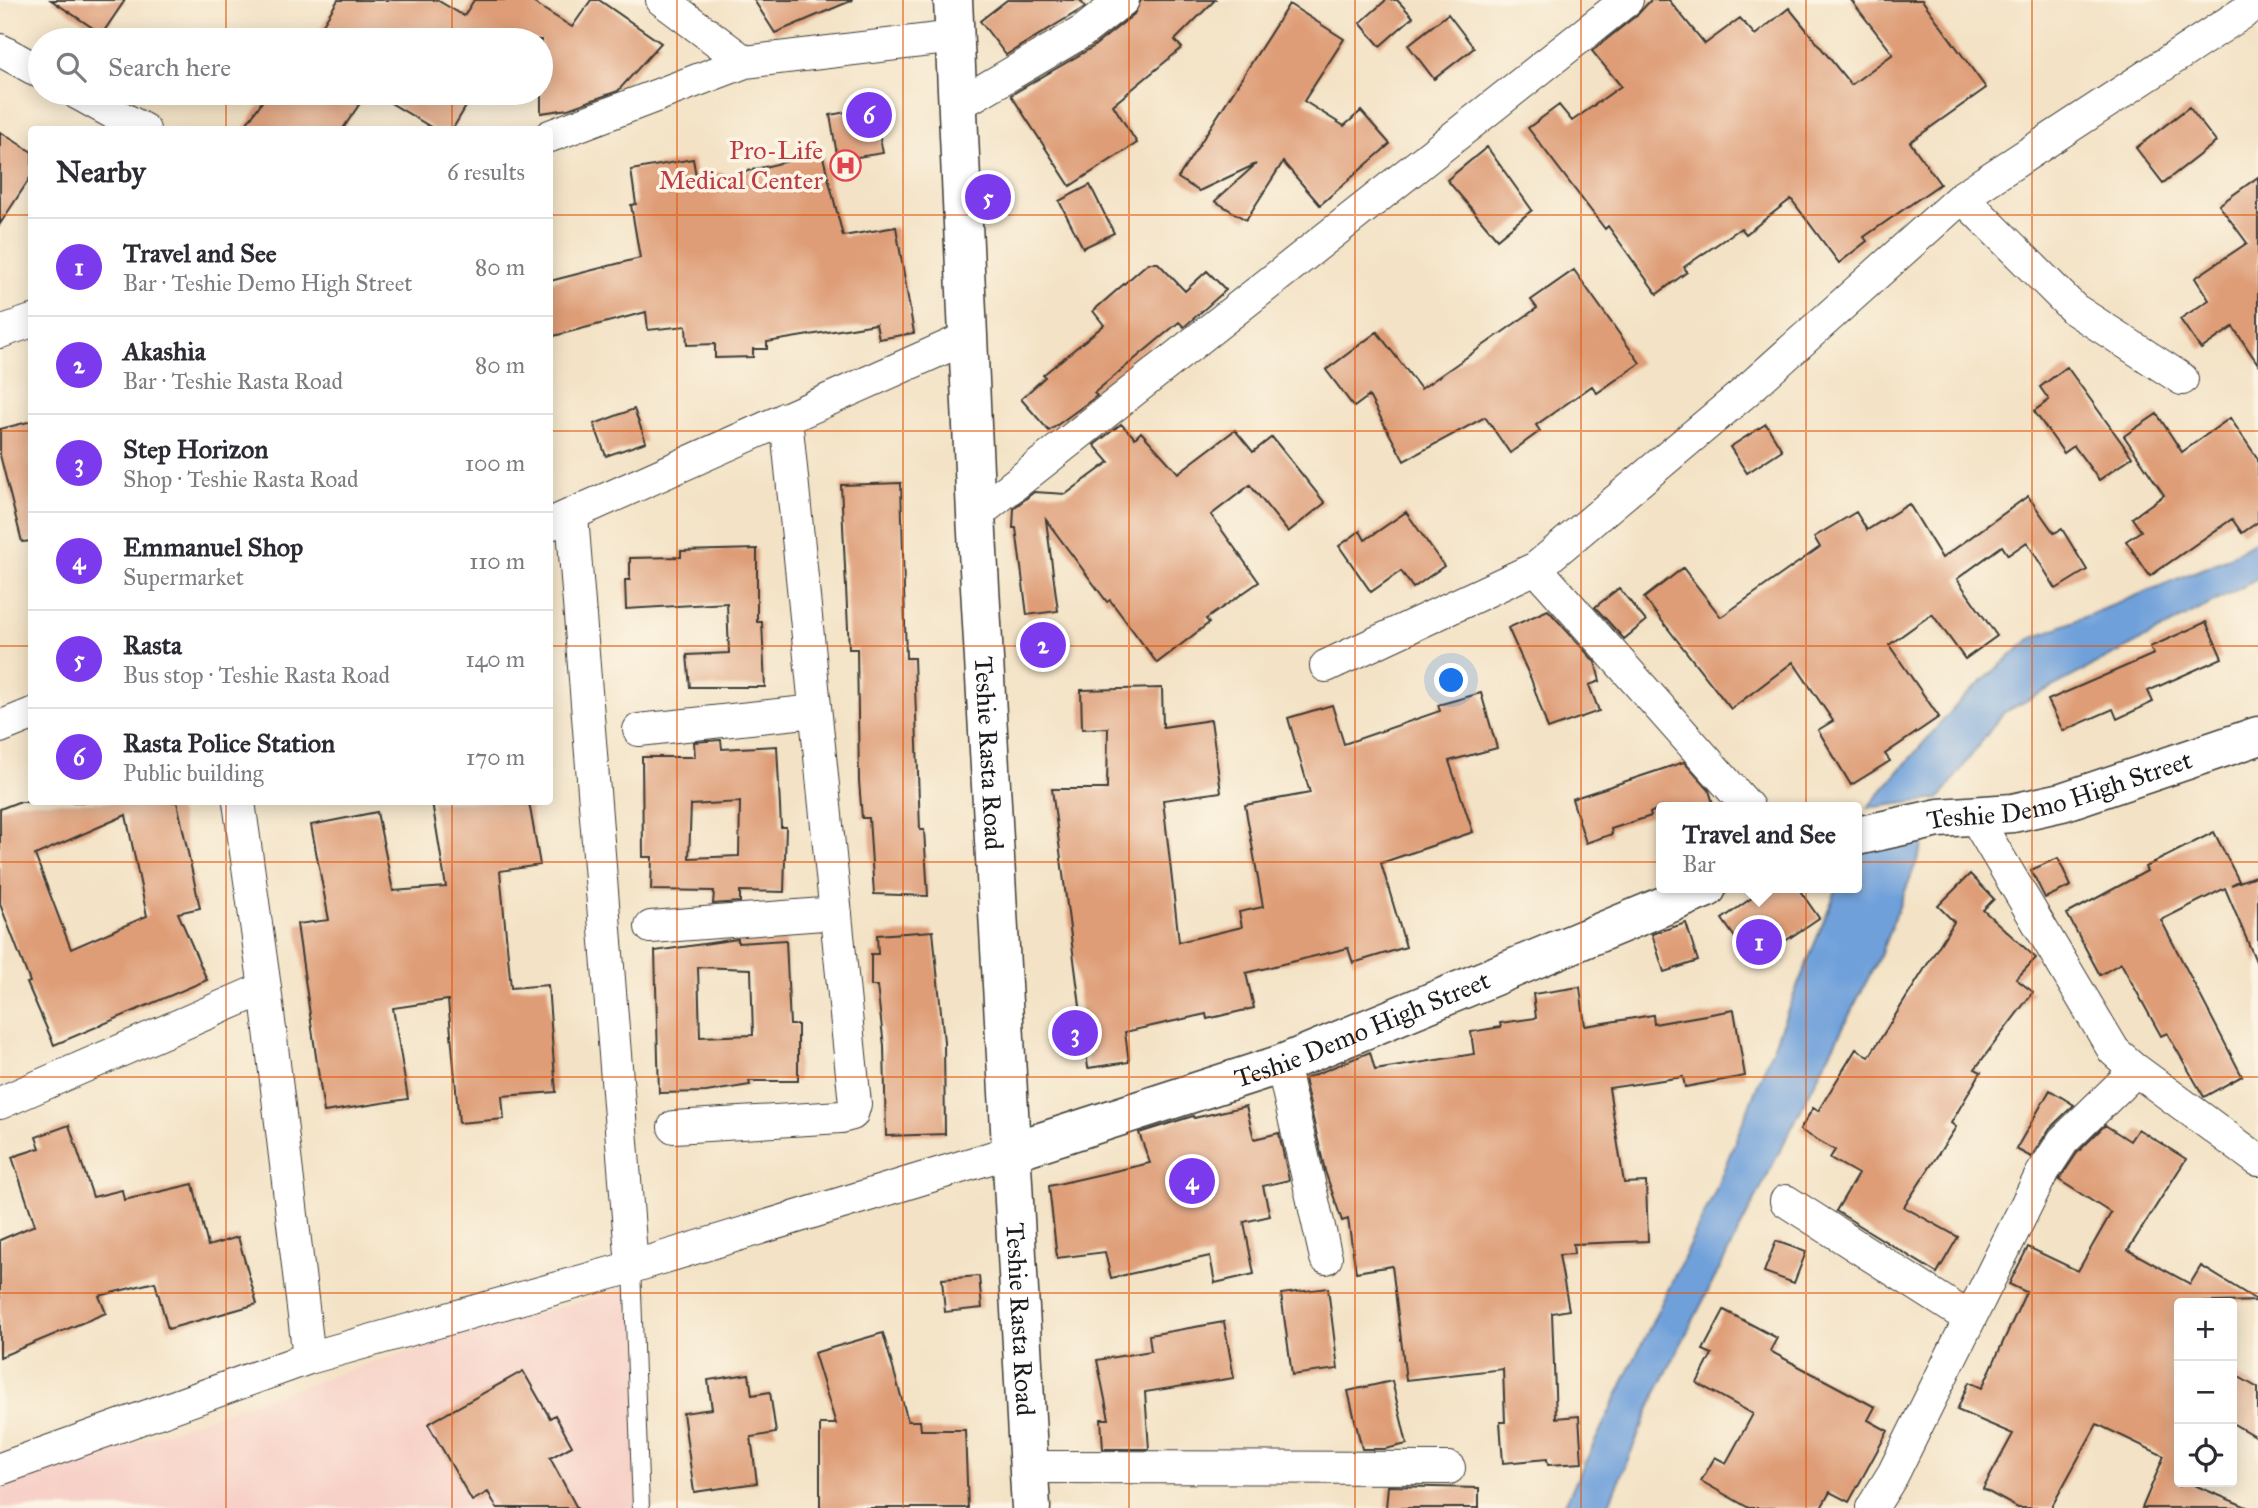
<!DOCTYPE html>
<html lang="en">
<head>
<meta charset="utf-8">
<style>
  body { margin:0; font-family:"IM FELL Great Primer",serif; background:#f7f7f7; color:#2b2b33 }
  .controls { position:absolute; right:21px; bottom:21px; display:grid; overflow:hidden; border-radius:7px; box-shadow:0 4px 18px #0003 }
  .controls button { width:63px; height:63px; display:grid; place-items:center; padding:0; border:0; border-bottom:2px solid #e1e1e2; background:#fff; color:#2b2b33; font:35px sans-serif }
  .you { position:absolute; left:1452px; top:681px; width:24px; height:24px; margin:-18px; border:5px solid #fff; border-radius:50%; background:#1a73e8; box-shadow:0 0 0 10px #1a73e833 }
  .badge { display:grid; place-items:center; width:46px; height:46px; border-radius:50%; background:#7c3aed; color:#fff; font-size:23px; font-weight:700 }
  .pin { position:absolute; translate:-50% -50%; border:4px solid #fff; box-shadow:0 2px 7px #0006 }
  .popup { position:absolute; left:1656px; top:802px; width:206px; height:91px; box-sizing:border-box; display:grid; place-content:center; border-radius:7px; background:#fff; filter:drop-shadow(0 2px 5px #0005); font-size:23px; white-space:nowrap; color:#7c7c81 }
  .popup b { font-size:26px; color:#2b2b33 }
  .popup::after { content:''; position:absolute; left:50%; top:100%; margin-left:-14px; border:14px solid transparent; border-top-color:#fff }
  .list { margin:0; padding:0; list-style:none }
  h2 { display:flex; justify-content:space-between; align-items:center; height:91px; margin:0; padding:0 28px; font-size:30px }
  h2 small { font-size:23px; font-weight:400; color:#7c7c81 }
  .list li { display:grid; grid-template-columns:46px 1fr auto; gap:21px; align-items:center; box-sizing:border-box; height:98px; padding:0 28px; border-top:2px solid #e1e1e2 }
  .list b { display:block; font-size:26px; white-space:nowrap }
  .list p { margin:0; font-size:23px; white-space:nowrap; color:#7c7c81 }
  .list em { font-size:23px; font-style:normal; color:#7c7c81 }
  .icon { flex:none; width:38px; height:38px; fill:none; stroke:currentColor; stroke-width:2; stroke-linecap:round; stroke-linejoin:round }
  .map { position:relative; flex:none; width:2258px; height:1508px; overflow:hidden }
  .search { position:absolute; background:#fff; box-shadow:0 4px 18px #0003; left:28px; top:28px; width:525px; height:77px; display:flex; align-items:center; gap:18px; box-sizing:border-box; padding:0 24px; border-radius:38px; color:#7c7c81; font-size:26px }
  .panel { position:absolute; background:#fff; box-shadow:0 4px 18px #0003; left:28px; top:126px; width:525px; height:679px; border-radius:7px }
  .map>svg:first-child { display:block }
  .built { fill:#f7d1c7 }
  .water { fill:#70a0da; stroke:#465e7b; stroke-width:2 }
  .building { fill:#de9d77; fill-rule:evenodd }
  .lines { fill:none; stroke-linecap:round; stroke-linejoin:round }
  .lane-casing { stroke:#3c3a35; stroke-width:18 }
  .street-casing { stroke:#3c3a35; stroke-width:34 }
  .secondary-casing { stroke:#3c3a35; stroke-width:41 }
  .lane { stroke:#fff; stroke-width:16 }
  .street { stroke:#fff; stroke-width:32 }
  .secondary { stroke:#fff; stroke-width:38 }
  .grid { fill:none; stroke:#de560d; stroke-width:2; stroke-opacity:0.55 }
  .labels { text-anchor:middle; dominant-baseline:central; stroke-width:7; stroke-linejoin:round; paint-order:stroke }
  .health-label { font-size:26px; fill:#be3a42; stroke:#fcf5e5; text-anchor:end }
  .street-label { font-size:26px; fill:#1c1c1c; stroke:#fcf5e5 }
</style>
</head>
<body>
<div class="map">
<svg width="2258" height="1508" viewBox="0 0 2258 1508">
  <rect width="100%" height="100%" fill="#fcf5e5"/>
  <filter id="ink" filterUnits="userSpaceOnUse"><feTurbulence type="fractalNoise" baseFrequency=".0143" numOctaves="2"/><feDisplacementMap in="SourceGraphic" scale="14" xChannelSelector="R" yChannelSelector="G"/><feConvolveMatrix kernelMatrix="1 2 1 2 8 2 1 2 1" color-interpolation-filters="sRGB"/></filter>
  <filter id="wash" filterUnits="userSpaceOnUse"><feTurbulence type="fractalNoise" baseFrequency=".00686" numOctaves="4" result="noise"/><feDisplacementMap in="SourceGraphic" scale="28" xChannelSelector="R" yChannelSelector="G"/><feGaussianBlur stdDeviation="1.57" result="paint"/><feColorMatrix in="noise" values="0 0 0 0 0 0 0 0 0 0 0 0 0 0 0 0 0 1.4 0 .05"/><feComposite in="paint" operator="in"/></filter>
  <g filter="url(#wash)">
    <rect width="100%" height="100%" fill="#f3e2c5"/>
    <path class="built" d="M 640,1284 L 654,1508 L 0,1508 L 0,1488 L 373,1362 Z"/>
    <path class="water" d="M 2258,539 L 2258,579 L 2003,713 L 1939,799 L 1867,808 L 1960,701 L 2030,639 L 2226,559 Z
      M 1857,842 L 1924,843 L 1880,955 L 1658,1389 L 1607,1508 L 1563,1508 L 1713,1196 L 1837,888 L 1857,888 Z"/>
    <g id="blocks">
      <path class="building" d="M 51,0 L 125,0 L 102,34 Z
        M 338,0 L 437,0 L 464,16 L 474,0 L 529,0 L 572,27 L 591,0 L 599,0 L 661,43 L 618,91 L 568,109 L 541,113 L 541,40 L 313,40 Z
        M 754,0 L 853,0 L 775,33 Z
        M 1007,0 L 1080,0 L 1085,7 L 1006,55 L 980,21 Z
        M 1141,0 L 1215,0 L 1175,40 L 1182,48 L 1113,105 L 1137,143 L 1070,186 L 1011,95 L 1093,47 L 1134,14 Z
        M 1386,0 L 1397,0 L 1413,17 L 1380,46 L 1360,23 Z
        M 1651,0 L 1669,0 L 1705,44 L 1740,18 L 1755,35 L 1789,8 L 1851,85 L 1893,54 L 1851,0 L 1922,0 L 1986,88 L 1910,142 L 1940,184 L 1864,237 L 1867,241 L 1839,263 L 1791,199 L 1746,234 L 1741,228 L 1684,267 L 1687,272 L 1657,294 L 1608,226 L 1605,229 L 1528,128 L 1559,105 L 1572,121 L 1621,86 L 1592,51 L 1638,14 Z
        M 1289,4 L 1344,39 L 1304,101 L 1344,126 L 1361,111 L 1390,144 L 1320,205 L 1283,162 L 1246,220 L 1215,201 L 1256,164 L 1199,191 L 1178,178 Z
        M 1448,14 L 1474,48 L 1434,79 L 1408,45 Z
        M 268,93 L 367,93 L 342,130 L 243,129 Z
        M 374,93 L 474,93 L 452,130 L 436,130 Z
        M 874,107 L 883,153 L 838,160 L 830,115 Z
        M 2189,107 L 2216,142 L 2163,183 L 2136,148 Z
        M 0,132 L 32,152 L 32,175 L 0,224 Z
        M 1487,147 L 1532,210 L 1497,239 L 1447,180 Z
        M 822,153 L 843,236 L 896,227 L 914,333 L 879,339 L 876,324 L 767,342 L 767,349 L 753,349 L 753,357 L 715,358 L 715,344 L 687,345 L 686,326 L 648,330 L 646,312 L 550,337 L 550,281 L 640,258 L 631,205 L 636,204 L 631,170 L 693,159 L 696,176 L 722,172 L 723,177 Z
        M 2258,177 L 2258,364 L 2233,327 L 2201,349 L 2180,319 L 2209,300 L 2195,278 L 2247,243 L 2219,205 Z
        M 1090,185 L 1114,233 L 1083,248 L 1059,201 Z
        M 1148,263 L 1158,263 L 1185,291 L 1207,271 L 1226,290 L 1184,327 L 1179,322 L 1094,393 L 1097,396 L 1049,431 L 1021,399 L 1045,377 L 1043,375 L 1104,325 L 1093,311 Z
        M 1574,270 L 1640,363 L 1597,393 L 1592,386 L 1536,425 L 1540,431 L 1510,453 L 1485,417 L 1404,461 L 1369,396 L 1354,407 L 1326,370 L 1377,332 L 1421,389 L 1537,308 L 1531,300 Z
        M 2067,367 L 2132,457 L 2099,480 L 2074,446 L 2064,453 L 2034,411 L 2049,400 L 2040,387 Z
        M 634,409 L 646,442 L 606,456 L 594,424 Z
        M 2157,414 L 2182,452 L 2230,418 L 2258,459 L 2258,522 L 2242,533 L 2232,519 L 2150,576 L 2126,541 L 2141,531 L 2132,518 L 2164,495 L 2124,436 Z
        M 32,421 L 32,541 L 22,542 L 0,455 L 0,429 Z
        M 1121,424 L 1135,438 L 1141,432 L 1178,473 L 1235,430 L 1253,452 L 1272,437 L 1325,503 L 1288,532 L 1250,485 L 1211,515 L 1259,582 L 1206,619 L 1209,623 L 1157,663 L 1110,600 L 1107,602 L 1046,520 L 1058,611 L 1027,615 L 1016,528 L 1013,528 L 1014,508 L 1034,492 L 1066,494 L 1109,462 L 1094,445 Z
        M 1766,424 L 1782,450 L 1747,473 L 1730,447 Z
        M 901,483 L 906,658 L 914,658 L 920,830 L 924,830 L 928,896 L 874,894 L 869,818 L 862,818 L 859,781 L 857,649 L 849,649 L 841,485 Z
        M 2028,496 L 2054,533 L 2062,529 L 2087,570 L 2056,589 L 2027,542 L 2008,555 L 2002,546 L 1957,579 L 1997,636 L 1965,659 L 1932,614 L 1889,645 L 1939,717 L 1885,754 L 1890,761 L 1851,785 L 1818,730 L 1833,721 L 1793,662 L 1731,709 L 1644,598 L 1683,568 L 1721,617 L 1820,547 L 1814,537 L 1856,512 L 1867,530 L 1909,504 L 1942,558 Z
        M 1406,512 L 1444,566 L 1413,588 L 1401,571 L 1371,592 L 1339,546 L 1360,531 L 1365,540 Z
        M 757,549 L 757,622 L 762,622 L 765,687 L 690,687 L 687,655 L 729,653 L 727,603 L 626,609 L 625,580 L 630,580 L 630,558 L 681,557 L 681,551 Z
        M 1619,588 L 1646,621 L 1624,639 L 1595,607 Z
        M 1548,610 L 1595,662 L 1600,681 L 1589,685 L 1599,711 L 1548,729 L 1531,679 L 1508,628 Z
        M 2206,622 L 2222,658 L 2148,691 L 2153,702 L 2117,719 L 2113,709 L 2063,731 L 2048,700 L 2154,654 L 2150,647 Z
        M 1162,688 L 1163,727 L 1211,720 L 1221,792 L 1163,800 L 1179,942 L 1242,927 L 1239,912 L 1263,907 L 1245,805 L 1310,793 L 1288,718 L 1332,705 L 1344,744 L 1440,711 L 1438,705 L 1481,693 L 1497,748 L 1449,761 L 1473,832 L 1381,863 L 1406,947 L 1353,963 L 1348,948 L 1246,973 L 1254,1008 L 1207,1019 L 1206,1014 L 1125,1032 L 1129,1062 L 1088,1068 L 1052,789 L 1107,789 L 1108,728 L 1082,729 L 1081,690 Z
        M 721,740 L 722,749 L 777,746 L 781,827 L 786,827 L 784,892 L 740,891 L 740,902 L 713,904 L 714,891 L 651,890 L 652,857 L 643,857 L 642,757 L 695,757 L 694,742 ZM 740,802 L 739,856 L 689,858 L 691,805 Z
        M 1684,762 L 1709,790 L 1714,807 L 1661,807 L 1650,813 L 1651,816 L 1611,829 L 1612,834 L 1586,843 L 1572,799 Z
        M 18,802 L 177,802 L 200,908 L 178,913 L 207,980 L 54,1045 L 27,983 L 30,982 L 0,904 L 0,809 ZM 126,815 L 147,916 L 71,949 L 35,855 Z
        M 432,802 L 529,802 L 540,865 L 500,871 L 511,988 L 548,985 L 556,1092 L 502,1096 L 504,1119 L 459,1123 L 448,1000 L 393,1008 L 408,1099 L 324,1112 L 297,924 L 329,920 L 311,825 L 377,812 L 393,891 L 446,887 Z
        M 2214,832 L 2239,881 L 2231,885 L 2258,875 L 2258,966 L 2225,888 L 2161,920 L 2242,1076 L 2204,1097 L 2167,1033 L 2161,1036 L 2121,963 L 2100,975 L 2067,914 L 2147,871 L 2145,867 Z
        M 2058,858 L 2071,886 L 2045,898 L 2031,870 Z
        M 1970,874 L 1994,899 L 1983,910 L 2036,958 L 2016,979 L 2033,992 L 1975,1069 L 1981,1072 L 1951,1123 L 1956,1127 L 1904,1207 L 1958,1237 L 1937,1273 L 1836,1211 L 1858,1174 L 1830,1158 L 1835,1150 L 1800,1130 L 1813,1108 L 1818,1111 L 1856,1049 L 1869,1057 L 1954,922 L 1938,906 Z
        M 1766,888 L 1798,888 L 1819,918 L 1753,963 L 1722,919 Z
        M 1686,923 L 1698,961 L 1664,972 L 1652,934 Z
        M 933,931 L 944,1042 L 945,1134 L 886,1136 L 884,1046 L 877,986 L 871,986 L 871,954 L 878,954 L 877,935 Z
        M 738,939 L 738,943 L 786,940 L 790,1025 L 798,1025 L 798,1081 L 749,1081 L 750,1085 L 706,1092 L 659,1093 L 655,951 ZM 698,967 L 751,969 L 753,1035 L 700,1037 Z
        M 1580,987 L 1585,1026 L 1653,1015 L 1654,1024 L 1734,1010 L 1745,1076 L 1685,1087 L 1683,1077 L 1609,1088 L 1624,1183 L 1646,1182 L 1648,1241 L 1573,1244 L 1574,1254 L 1559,1255 L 1569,1310 L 1552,1313 L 1556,1418 L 1579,1416 L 1582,1463 L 1548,1465 L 1547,1459 L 1503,1463 L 1500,1422 L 1505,1422 L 1503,1369 L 1406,1380 L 1392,1266 L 1356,1272 L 1348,1219 L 1342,1221 L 1325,1171 L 1304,1079 L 1370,1052 L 1375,1070 L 1474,1054 L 1471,1032 L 1501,1027 L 1500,1023 L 1536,1018 L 1533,994 Z
        M 2050,1090 L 2074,1105 L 2050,1128 L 2031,1157 L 2016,1149 Z
        M 1246,1106 L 1254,1139 L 1279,1133 L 1289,1180 L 1263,1186 L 1270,1216 L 1244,1222 L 1254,1274 L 1215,1283 L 1210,1256 L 1111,1278 L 1105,1252 L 1057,1258 L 1049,1186 L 1150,1163 L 1139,1133 L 1193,1116 L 1194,1118 Z
        M 69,1125 L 93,1197 L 122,1190 L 124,1200 L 193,1184 L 208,1246 L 238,1237 L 257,1304 L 168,1329 L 155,1282 L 99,1296 L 106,1313 L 0,1357 L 0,1240 L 35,1225 L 12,1157 L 40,1148 L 36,1137 Z
        M 2105,1125 L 2130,1141 L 2138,1129 L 2186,1159 L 2128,1250 L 2190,1284 L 2201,1266 L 2258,1301 L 2179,1303 L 2179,1485 L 2181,1482 L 2187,1482 L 2249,1508 L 2142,1508 L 2164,1456 L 2097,1424 L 2051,1508 L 2018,1508 L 1983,1489 L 2013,1434 L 1957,1410 L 1969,1382 L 1982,1388 L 2026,1292 L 2009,1284 L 2028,1247 L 2078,1271 L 2111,1213 L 2059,1180 L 2077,1153 Z
        M 1776,1241 L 1806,1252 L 1794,1283 L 1764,1272 Z
        M 979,1276 L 982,1308 L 945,1312 L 942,1279 Z
        M 1328,1288 L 1338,1369 L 1292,1375 L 1281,1294 Z
        M 1724,1310 L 1777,1338 L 1770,1351 L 1875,1407 L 1868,1420 L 1888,1431 L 1849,1502 L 1830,1492 L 1821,1508 L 1749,1508 L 1701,1481 L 1715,1457 L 1726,1463 L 1753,1414 L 1697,1383 L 1712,1354 L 1703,1350 Z
        M 1224,1322 L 1234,1378 L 1145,1392 L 1149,1449 L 1103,1449 L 1101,1419 L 1109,1419 L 1097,1360 L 1151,1351 L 1149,1335 Z
        M 883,1333 L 908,1421 L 920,1421 L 921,1430 L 965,1430 L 968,1508 L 820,1508 L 820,1424 L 836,1424 L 814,1353 Z
        M 523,1371 L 550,1418 L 555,1415 L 572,1446 L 550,1458 L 577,1508 L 497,1508 L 488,1492 L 472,1501 L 428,1424 Z
        M 2232,1373 L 2258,1388 L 2258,1438 L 2232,1423 Z
        M 749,1374 L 752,1395 L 770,1392 L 776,1433 L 751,1437 L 757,1483 L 694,1492 L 683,1413 L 712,1409 L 708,1380 Z
        M 1392,1381 L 1407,1444 L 1385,1449 L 1362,1449 L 1348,1391 Z
        M 1388,1486 L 1479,1488 L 1479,1508 L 1386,1508 Z"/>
    </g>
  </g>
  <g filter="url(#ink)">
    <use href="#blocks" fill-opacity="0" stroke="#3c3a35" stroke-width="2"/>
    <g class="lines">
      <defs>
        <path id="lane" d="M 632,1267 L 641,1508"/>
        <path id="street" d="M 662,0 L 745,62
          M 0,50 L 40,72
          M 77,93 L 144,130
          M 957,96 L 961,103 L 1082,32 L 1123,0
          M 550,136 L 745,62 L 955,37
          M 1962,197 L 2074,309 L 2182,379
          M 0,332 L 32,321
          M 976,515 L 1627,0
          M 572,516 L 632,1267
          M 550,524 L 969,337
          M 1536,568 L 1748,807
          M 1326,666 L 1536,568 L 1744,393 L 1962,197 L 2258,3
          M 0,727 L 32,714
          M 639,730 L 815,711
          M 239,802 L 265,988 L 309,1358
          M 1975,817 L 2114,1051 L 2136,1070 L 2258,1160
          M 651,927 L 836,913
          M 1282,1064 L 1326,1258
          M 0,1103 L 265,988
          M 674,1127 L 841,1117 L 852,1114 L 855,1104 L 786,418
          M 1786,1201 L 1969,1318
          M 1028,1467 L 1449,1468
          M 0,1469 L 309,1358 L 632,1267 L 1010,1152
          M 1872,1508 L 1893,1474 L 2041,1175 L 2063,1141 L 2136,1070"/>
        <g id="secondary">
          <path id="s1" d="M 953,0 L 976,515 L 1031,1508"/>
          <path id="s2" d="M 1857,836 L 1939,818 L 2013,813 L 2062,802 L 2258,736"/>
          <path id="s3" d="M 1010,1152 L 1282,1064 L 1707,888"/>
        </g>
      </defs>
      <use href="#lane" class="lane-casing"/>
      <use href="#street" class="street-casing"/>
      <use href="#secondary" class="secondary-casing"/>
      <use href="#lane" class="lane"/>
      <use href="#street" class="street"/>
      <use href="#secondary" class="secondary"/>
    </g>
  </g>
  <path class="grid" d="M 226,0 L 226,40M 452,0 L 452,40M 677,0 L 677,1508M 903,0 L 903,1508M 1129,0 L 1129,1508M 1355,0 L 1355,1508M 1581,0 L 1581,1508M 1806,0 L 1806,1508M 2032,0 L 2032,1508M 226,93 L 226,130M 452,93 L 452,130M 0,215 L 32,215M 550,215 L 2258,215M 0,431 L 32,431M 550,431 L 2258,431M 0,646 L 32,646M 550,646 L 2258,646M 226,802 L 226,1508M 452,802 L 452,1508M 0,862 L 2258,862M 0,1077 L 2258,1077M 0,1293 L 2258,1293"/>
  <defs>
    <symbol id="hospital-ring" viewBox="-11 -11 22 22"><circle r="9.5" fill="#fcf5e5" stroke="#e0444e" stroke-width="1.5"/><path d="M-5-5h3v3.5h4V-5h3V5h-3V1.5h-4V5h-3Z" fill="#e0444e"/></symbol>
  </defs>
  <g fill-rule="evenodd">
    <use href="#hospital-ring" x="828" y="148" width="35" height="35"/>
  </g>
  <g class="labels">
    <g class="health-label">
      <text x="823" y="150">Pro-Life<tspan x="823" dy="30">Medical Center</tspan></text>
    </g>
    <g class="street-label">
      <text stroke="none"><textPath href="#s1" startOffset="754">Teshie Rasta Road</textPath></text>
      <text stroke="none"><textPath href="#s2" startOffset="208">Teshie Demo High Street</textPath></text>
      <text stroke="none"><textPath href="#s3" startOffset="373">Teshie Demo High Street</textPath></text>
      <text stroke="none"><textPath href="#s1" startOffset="1321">Teshie Rasta Road</textPath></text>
    </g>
  </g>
</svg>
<div class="controls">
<button>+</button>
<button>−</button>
<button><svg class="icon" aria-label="locate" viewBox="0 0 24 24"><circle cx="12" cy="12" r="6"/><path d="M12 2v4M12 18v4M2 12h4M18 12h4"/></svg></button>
</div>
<div class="you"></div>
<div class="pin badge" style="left:1759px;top:942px">1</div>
<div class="popup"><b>Travel and See</b>Bar</div>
<div class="pin badge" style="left:1043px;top:645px">2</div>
<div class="pin badge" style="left:1075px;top:1033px">3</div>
<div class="pin badge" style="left:1192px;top:1181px">4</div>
<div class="pin badge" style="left:988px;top:197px">5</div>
<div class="pin badge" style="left:869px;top:115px">6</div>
<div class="search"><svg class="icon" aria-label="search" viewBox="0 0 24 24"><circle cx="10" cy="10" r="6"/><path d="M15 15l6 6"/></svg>Search here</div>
<section class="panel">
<h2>Nearby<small>6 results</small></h2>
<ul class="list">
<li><span class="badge">1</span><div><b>Travel and See</b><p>Bar · Teshie Demo High Street</p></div><em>80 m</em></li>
<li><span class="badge">2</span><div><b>Akashia</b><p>Bar · Teshie Rasta Road</p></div><em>80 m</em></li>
<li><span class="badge">3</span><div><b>Step Horizon</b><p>Shop · Teshie Rasta Road</p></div><em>100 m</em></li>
<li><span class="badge">4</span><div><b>Emmanuel Shop</b><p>Supermarket</p></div><em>110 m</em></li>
<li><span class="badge">5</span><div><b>Rasta</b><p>Bus stop · Teshie Rasta Road</p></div><em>140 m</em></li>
<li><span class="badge">6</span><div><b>Rasta Police Station</b><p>Public building</p></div><em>170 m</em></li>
</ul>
</section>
</div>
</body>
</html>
